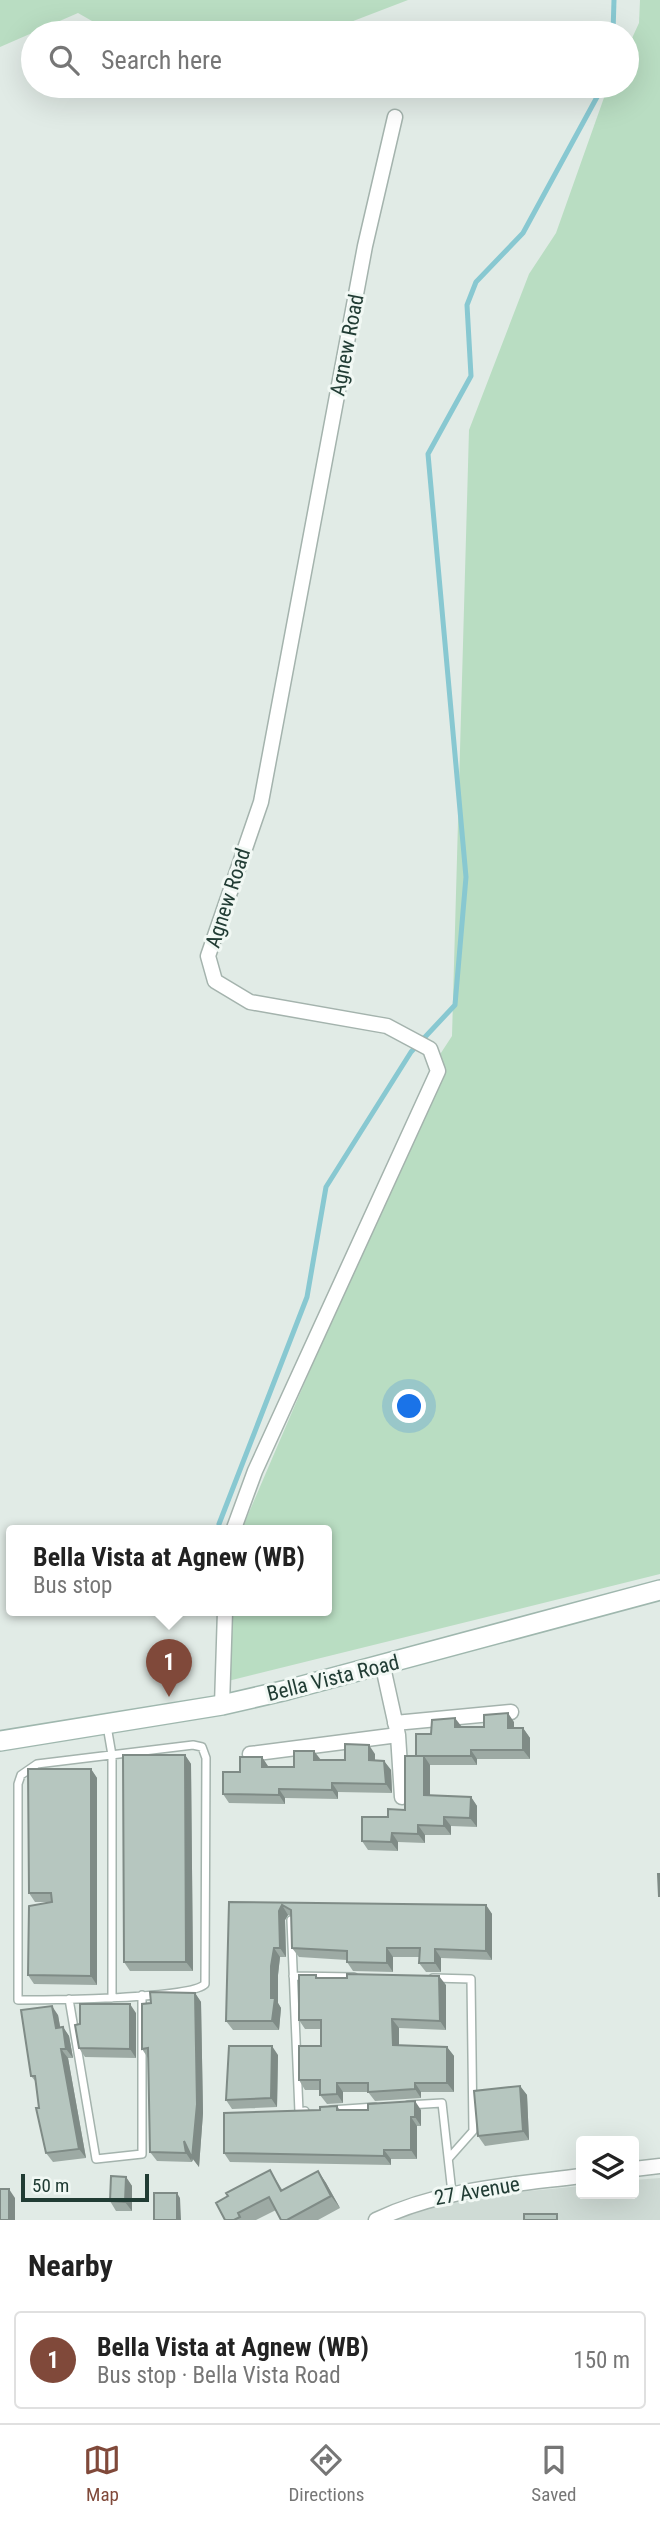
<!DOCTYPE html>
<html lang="en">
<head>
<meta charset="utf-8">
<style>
  body { margin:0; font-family:"Roboto Condensed",sans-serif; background:#f2f2f2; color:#222 }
  .controls { position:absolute; right:21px; bottom:21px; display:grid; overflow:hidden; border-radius:7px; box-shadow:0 7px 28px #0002 }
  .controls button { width:63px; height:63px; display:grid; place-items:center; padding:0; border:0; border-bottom:2px solid #e0e0e0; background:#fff; color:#222; font:35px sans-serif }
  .scale { position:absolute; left:21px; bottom:18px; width:128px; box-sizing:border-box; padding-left:7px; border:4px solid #213c34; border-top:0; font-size:19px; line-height:24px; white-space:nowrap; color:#213c34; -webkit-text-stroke:5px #f1f8f4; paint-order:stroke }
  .you { position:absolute; left:410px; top:1407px; width:24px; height:24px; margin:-18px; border:5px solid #fff; border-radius:50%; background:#1a73e8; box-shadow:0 0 0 10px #1a73e833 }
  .badge { display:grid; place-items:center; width:46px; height:46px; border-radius:50%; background:#80493a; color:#fff; font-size:23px; font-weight:700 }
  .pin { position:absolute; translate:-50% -58px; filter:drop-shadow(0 2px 4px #0008) }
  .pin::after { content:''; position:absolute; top:37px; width:24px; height:21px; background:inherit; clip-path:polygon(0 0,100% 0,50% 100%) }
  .popup { position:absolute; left:6px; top:1525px; width:326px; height:91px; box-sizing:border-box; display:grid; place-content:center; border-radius:7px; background:#fff; filter:drop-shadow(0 2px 5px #0005); font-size:23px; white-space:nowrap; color:#767676 }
  .popup b { font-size:26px; color:#222 }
  .popup::after { content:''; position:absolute; left:50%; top:100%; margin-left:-14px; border:14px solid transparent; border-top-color:#fff }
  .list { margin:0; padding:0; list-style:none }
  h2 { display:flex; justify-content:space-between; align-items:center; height:91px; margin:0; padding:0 28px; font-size:30px }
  h2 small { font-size:23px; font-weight:400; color:#767676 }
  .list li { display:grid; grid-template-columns:46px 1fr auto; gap:21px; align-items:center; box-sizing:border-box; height:98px; margin:0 14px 14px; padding:0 14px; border:2px solid #e0e0e0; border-radius:7px }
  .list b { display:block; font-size:26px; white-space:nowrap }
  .list p { margin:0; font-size:23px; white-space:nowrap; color:#767676 }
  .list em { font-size:23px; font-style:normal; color:#767676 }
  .icon { flex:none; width:38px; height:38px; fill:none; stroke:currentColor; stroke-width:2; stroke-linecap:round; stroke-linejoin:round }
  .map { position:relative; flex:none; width:660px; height:2220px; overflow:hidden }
  .search { position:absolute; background:#fff; box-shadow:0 7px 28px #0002; left:21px; right:21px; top:21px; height:77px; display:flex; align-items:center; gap:18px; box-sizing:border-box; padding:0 24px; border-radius:38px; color:#767676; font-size:26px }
  .sheet { height:203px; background:#fff }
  nav { display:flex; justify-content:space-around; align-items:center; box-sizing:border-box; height:98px; border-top:2px solid #e0e0e0; background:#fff; font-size:19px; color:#767676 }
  nav a { display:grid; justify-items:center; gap:4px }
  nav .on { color:#80493a }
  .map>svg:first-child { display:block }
  .built { fill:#cfdbd5 }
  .green { fill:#b9ddc2 }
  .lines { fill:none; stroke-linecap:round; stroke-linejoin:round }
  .stream { stroke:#88c8d1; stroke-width:5 }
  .lane-casing { stroke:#a4b3ad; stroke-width:10 }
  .street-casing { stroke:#a4b3ad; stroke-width:17 }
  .secondary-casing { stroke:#9fb7ae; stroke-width:22 }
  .lane { stroke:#fff; stroke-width:7 }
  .street { stroke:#fff; stroke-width:14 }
  .secondary { stroke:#fff; stroke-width:19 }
  .wall { fill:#9daaa4 }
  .shaded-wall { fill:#7f8b86 }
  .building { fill:#b6c6bf; stroke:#7f8b86; stroke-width:2 }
  .labels { text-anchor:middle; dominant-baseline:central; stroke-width:6; stroke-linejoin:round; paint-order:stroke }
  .street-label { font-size:21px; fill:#213c34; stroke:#f1f8f4 }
</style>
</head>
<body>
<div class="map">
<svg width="660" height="2220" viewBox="0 0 660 2220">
  <rect width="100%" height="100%" fill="#e1ebe6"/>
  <path class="built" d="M 660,2178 L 660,2220 L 395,2220 L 414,2210 L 519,2192 L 581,2186 L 581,2194 L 634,2194 L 634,2180 Z"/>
  <path class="green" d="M 0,0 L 408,0 L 322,33 L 113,33 L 78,13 L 0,47 Z
    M 640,0 L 660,0 L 660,1574 L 220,1683 L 228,1611 L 326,1611 L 326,1531 L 241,1531 L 439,1069 L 437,1059 L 452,1036 L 469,430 L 529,274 L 556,233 L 606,92 L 609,86 L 627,86 L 627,49 L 639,23 Z"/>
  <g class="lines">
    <path class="stream" d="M 613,33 L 614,0
      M 219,1524 L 307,1297 L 326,1187 L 411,1052 L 455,1005 L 466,877 L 428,454 L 471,376 L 467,305 L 476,282 L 523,233 L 603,86"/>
    <defs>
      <path id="lane" d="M 107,1726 L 112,1755 L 112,1998
        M 193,1745 L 202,1747 L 206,1758 L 205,1984 C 191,1999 47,2000 18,2000 L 18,1784 L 21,1775 L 37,1764 Z
        M 291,1920 L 299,2112 L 305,2111
        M 293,1976 L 354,1977
        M 433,1978 L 471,1979 L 473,2131 L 449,2158
        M 69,1999 L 96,2159 L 142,2154 L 142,1995
        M 408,2105 L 442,2103 L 452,2193
        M 331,2110 L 375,2107"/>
      <path id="street" d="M 233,1531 L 255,1471 L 438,1071 L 430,1049 L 387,1026 L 250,1002 L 215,981 L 208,956 L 261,802 L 365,246 L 395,117
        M 383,1667 L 398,1735 L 402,1797
        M 222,1705 L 225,1611
        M 395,1723 L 511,1712
        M 250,1754 L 398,1735
        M 634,2169 L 660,2166
        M 376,2220 C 441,2189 511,2185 581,2176"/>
      <path id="secondary" d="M 0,1741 L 222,1705 L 287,1690 L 660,1590"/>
    </defs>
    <use href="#lane" class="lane-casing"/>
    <use href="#street" class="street-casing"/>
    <use href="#secondary" class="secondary-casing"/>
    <use href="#lane" class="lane"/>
    <use href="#street" class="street"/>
    <use href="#secondary" class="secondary"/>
  </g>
  <path class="wall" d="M 514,1722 L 514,1728 L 523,1728 L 530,1738 L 530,1759 L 477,1759 L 477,1765 L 430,1765 L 430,1796 L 471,1797 L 477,1806 L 477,1827 L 451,1826 L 451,1835 L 425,1835 L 425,1843 L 398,1842 L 398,1851 L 368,1850 L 362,1841 L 388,1817 L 405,1810 L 416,1756 L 431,1734 L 462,1727 L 484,1727 Z
    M 375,1754 L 375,1761 L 384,1761 L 391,1770 L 392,1793 L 338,1792 L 338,1799 L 285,1798 L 285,1804 L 229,1803 L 223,1794 L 240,1772 L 262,1757 L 268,1767 L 294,1767 L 321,1760 L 345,1760 Z
    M 185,1755 L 191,1764 L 193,1971 L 130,1971 L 124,1962 Z
    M 91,1769 L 97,1778 L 97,1985 L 34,1984 L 28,1975 L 52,1902 L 35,1902 L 29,1893 Z
    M 229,1902 L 486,1905 L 492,1914 L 492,1960 L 441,1958 L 441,1972 L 426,1972 L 419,1963 L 420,1957 L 393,1957 L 393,1972 L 353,1971 L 347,1962 L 347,1960 L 299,1957 L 292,1948 L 291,1916 L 288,1915 L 285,1920 L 286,1957 L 280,1957 L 278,1975 L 278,2003 L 281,2008 L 279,2030 L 233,2030 L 226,2021 Z
    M 316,1975 L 318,1978 L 446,1985 L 446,2030 L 399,2028 L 399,2045 L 447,2047 L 454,2056 L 454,2092 L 421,2092 L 421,2098 L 375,2101 L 368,2092 L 343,2092 L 343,2103 L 327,2104 L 320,2095 L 320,2090 L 305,2090 L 299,2080 L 321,2046 L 321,2029 L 305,2029 L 299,2020 Z
    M 195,1993 L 201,2002 L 203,2113 L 199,2167 L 191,2155 L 192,2162 L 157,2161 L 150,2152 L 148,2058 L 142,2049 L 151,2003 Z
    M 136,2013 L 136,2058 L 85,2057 L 79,2048 Z
    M 58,2015 L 60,2027 L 63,2027 L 69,2036 L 73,2058 L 68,2058 L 86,2158 L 53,2162 L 46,2153 L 36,2082 L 31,2076 Z
    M 278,2055 L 277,2107 L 232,2109 L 226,2100 Z
    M 520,2086 L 527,2095 L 529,2140 L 485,2146 L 478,2136 Z
    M 337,2106 L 340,2110 L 421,2110 L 421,2126 L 417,2126 L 417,2159 L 391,2159 L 391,2165 L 230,2162 L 224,2153 Z
    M 270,2170 L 283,2191 L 318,2171 L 326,2183 L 340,2208 L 318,2220 L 281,2220 L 276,2210 L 256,2220 L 225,2220 L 228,2196 Z
    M 126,2177 L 132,2186 L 132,2211 L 116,2211 L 110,2201 Z"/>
  <path class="shaded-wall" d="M 508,1713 L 514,1722 L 514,1737 L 508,1728 Z
    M 455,1718 L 462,1727 L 455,1727 Z
    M 523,1728 L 530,1738 L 530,1759 L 523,1750 Z
    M 369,1745 L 375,1754 L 375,1769 L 369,1760 Z
    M 471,1750 L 477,1759 L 477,1765 L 471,1756 Z
    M 314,1751 L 321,1760 L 314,1760 Z
    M 185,1755 L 191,1764 L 193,1971 L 186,1962 Z
    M 424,1756 L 430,1765 L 430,1805 L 424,1795 Z
    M 262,1757 L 268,1766 L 268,1776 L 262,1767 Z
    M 384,1761 L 391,1770 L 392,1793 L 386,1784 Z
    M 91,1769 L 97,1778 L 97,1985 L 91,1976 Z
    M 332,1783 L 338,1792 L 338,1799 L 332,1790 Z
    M 279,1789 L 285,1798 L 285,1804 L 279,1795 Z
    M 471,1797 L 477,1806 L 477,1827 L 470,1818 Z
    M 444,1817 L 451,1826 L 451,1835 L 444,1826 Z
    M 418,1825 L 425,1835 L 425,1843 L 418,1834 Z
    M 392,1833 L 398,1842 L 398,1851 L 391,1842 Z
    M 282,1905 L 288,1915 L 285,1920 L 286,1957 L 280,1948 L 279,1911 Z
    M 486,1905 L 492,1914 L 492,1960 L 486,1951 Z
    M 274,1948 L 280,1957 L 278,1975 L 278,2003 L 281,2008 L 279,2030 L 272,2021 L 271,1966 Z
    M 387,1948 L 393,1957 L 393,1972 L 387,1963 Z
    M 435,1949 L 441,1958 L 441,1972 L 435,1963 Z
    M 439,1976 L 446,1985 L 446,2030 L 440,2021 Z
    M 195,1993 L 201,2002 L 203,2113 L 199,2167 L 192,2158 Z
    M 130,2004 L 136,2013 L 136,2058 L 130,2049 Z
    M 52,2006 L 58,2015 L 62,2037 L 56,2028 Z
    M 392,2019 L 399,2028 L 399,2054 L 393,2045 Z
    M 63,2027 L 69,2036 L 73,2058 L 66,2049 Z
    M 272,2046 L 278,2055 L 277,2107 L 271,2098 Z
    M 447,2047 L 454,2056 L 454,2092 L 447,2083 Z
    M 61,2049 L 68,2058 L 86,2158 L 79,2149 Z
    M 337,2083 L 343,2092 L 343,2103 L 337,2094 Z
    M 415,2083 L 421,2092 L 421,2098 L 415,2089 Z
    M 520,2086 L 527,2095 L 529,2140 L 523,2131 Z
    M 415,2101 L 421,2110 L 421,2126 L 415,2117 Z
    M 411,2117 L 417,2126 L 417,2159 L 411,2150 Z
    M 184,2141 L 190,2150 L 192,2162 L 186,2153 Z
    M 384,2150 L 391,2159 L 391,2165 L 384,2156 Z
    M 318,2171 L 326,2183 L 340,2208 L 331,2196 Z
    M 126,2177 L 132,2186 L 132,2211 L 125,2202 Z
    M 9,2189 L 15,2198 L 15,2220 L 9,2220 Z
    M 177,2193 L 180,2198 L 181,2220 L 177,2220 Z"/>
  <path class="building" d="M 508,1713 L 508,1728 L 523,1728 L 523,1750 L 471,1750 L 471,1756 L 416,1756 L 416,1734 L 431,1734 L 432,1720 L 455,1718 L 455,1727 L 484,1727 L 484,1715 Z
    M 345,1744 L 369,1745 L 369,1760 L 384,1761 L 386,1784 L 332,1783 L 332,1790 L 279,1789 L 279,1795 L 223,1794 L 223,1772 L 240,1772 L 240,1757 L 262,1757 L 262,1767 L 294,1767 L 294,1751 L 314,1751 L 314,1760 L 345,1760 Z
    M 123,1755 L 185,1755 L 186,1962 L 124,1962 Z
    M 405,1756 L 424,1756 L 424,1795 L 471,1797 L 470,1818 L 444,1817 L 444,1826 L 418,1825 L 418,1834 L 392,1833 L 391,1842 L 362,1841 L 362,1817 L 388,1817 L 388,1809 L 405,1810 Z
    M 28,1769 L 91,1769 L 91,1976 L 28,1975 L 29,1906 L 52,1902 L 51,1893 L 29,1893 Z
    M 658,1874 L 660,1874 L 660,1896 L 659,1896 Z
    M 229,1902 L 486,1905 L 486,1951 L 435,1949 L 435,1963 L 419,1963 L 420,1948 L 387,1948 L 387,1963 L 347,1962 L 347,1951 L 292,1948 L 291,1910 L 282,1905 L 279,1911 L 280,1948 L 274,1948 L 271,1966 L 271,1998 L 275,1998 L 272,2021 L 226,2021 Z
    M 347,1974 L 439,1976 L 440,2021 L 392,2019 L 393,2045 L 447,2047 L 447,2083 L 415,2083 L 415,2089 L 368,2092 L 368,2083 L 337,2083 L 337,2094 L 320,2095 L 320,2080 L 299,2080 L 299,2046 L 321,2046 L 321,2020 L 299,2020 L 299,1975 L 316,1975 L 316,1978 L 347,1978 Z
    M 150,1992 L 195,1993 L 197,2104 L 192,2158 L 184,2141 L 186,2153 L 150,2152 L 148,2048 L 142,2049 L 142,2004 L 151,2003 Z
    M 80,2004 L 130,2004 L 130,2049 L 79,2048 L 75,2025 L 80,2024 Z
    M 52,2006 L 56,2028 L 63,2027 L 66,2049 L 61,2049 L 79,2149 L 46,2153 L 36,2108 L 39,2108 L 35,2076 L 31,2076 L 21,2010 Z
    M 229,2046 L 272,2046 L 271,2098 L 226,2100 Z
    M 520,2086 L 523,2131 L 478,2136 L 474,2091 Z
    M 415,2101 L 415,2117 L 411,2117 L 411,2150 L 384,2150 L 384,2156 L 224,2153 L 224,2113 L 320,2110 L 320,2107 L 337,2106 L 337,2110 L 368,2110 L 368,2104 Z
    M 270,2170 L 281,2191 L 318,2171 L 331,2196 L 287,2220 L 281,2220 L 269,2197 L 238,2213 L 240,2217 L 234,2220 L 225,2220 L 216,2203 L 228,2196 L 226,2193 Z
    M 111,2176 L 126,2177 L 125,2202 L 110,2201 Z
    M 0,2189 L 9,2189 L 9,2220 L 0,2220 Z
    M 154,2193 L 177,2193 L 177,2220 L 154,2220 Z
    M 524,2214 L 557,2214 L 557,2220 L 524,2220 Z"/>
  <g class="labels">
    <g class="street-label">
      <text transform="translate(347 345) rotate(-79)">Agnew Road</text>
      <text transform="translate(228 898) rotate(-72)">Agnew Road</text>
      <text transform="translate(333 1678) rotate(-14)">Bella Vista Road</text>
      <text transform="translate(477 2191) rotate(-10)">27 Avenue</text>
    </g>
  </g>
</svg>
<div class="controls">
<button><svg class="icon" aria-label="layers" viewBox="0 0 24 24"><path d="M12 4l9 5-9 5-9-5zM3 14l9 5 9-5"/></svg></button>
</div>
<div class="scale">50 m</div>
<div class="you"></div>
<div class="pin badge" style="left:169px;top:1697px">1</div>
<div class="popup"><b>Bella Vista at Agnew (WB)</b>Bus stop</div>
<div class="search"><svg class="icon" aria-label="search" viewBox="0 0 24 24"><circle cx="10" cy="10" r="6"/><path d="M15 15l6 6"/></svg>Search here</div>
</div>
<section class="sheet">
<h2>Nearby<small></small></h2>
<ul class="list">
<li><span class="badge">1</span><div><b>Bella Vista at Agnew (WB)</b><p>Bus stop · Bella Vista Road</p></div><em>150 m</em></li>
</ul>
</section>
<nav>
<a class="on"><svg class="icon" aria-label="map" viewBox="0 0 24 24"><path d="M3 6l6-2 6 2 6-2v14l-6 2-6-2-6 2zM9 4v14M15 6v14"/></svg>Map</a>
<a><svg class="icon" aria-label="directions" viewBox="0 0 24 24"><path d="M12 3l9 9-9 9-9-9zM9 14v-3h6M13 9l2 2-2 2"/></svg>Directions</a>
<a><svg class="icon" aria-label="saved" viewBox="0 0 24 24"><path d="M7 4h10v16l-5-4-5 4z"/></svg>Saved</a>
</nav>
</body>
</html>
